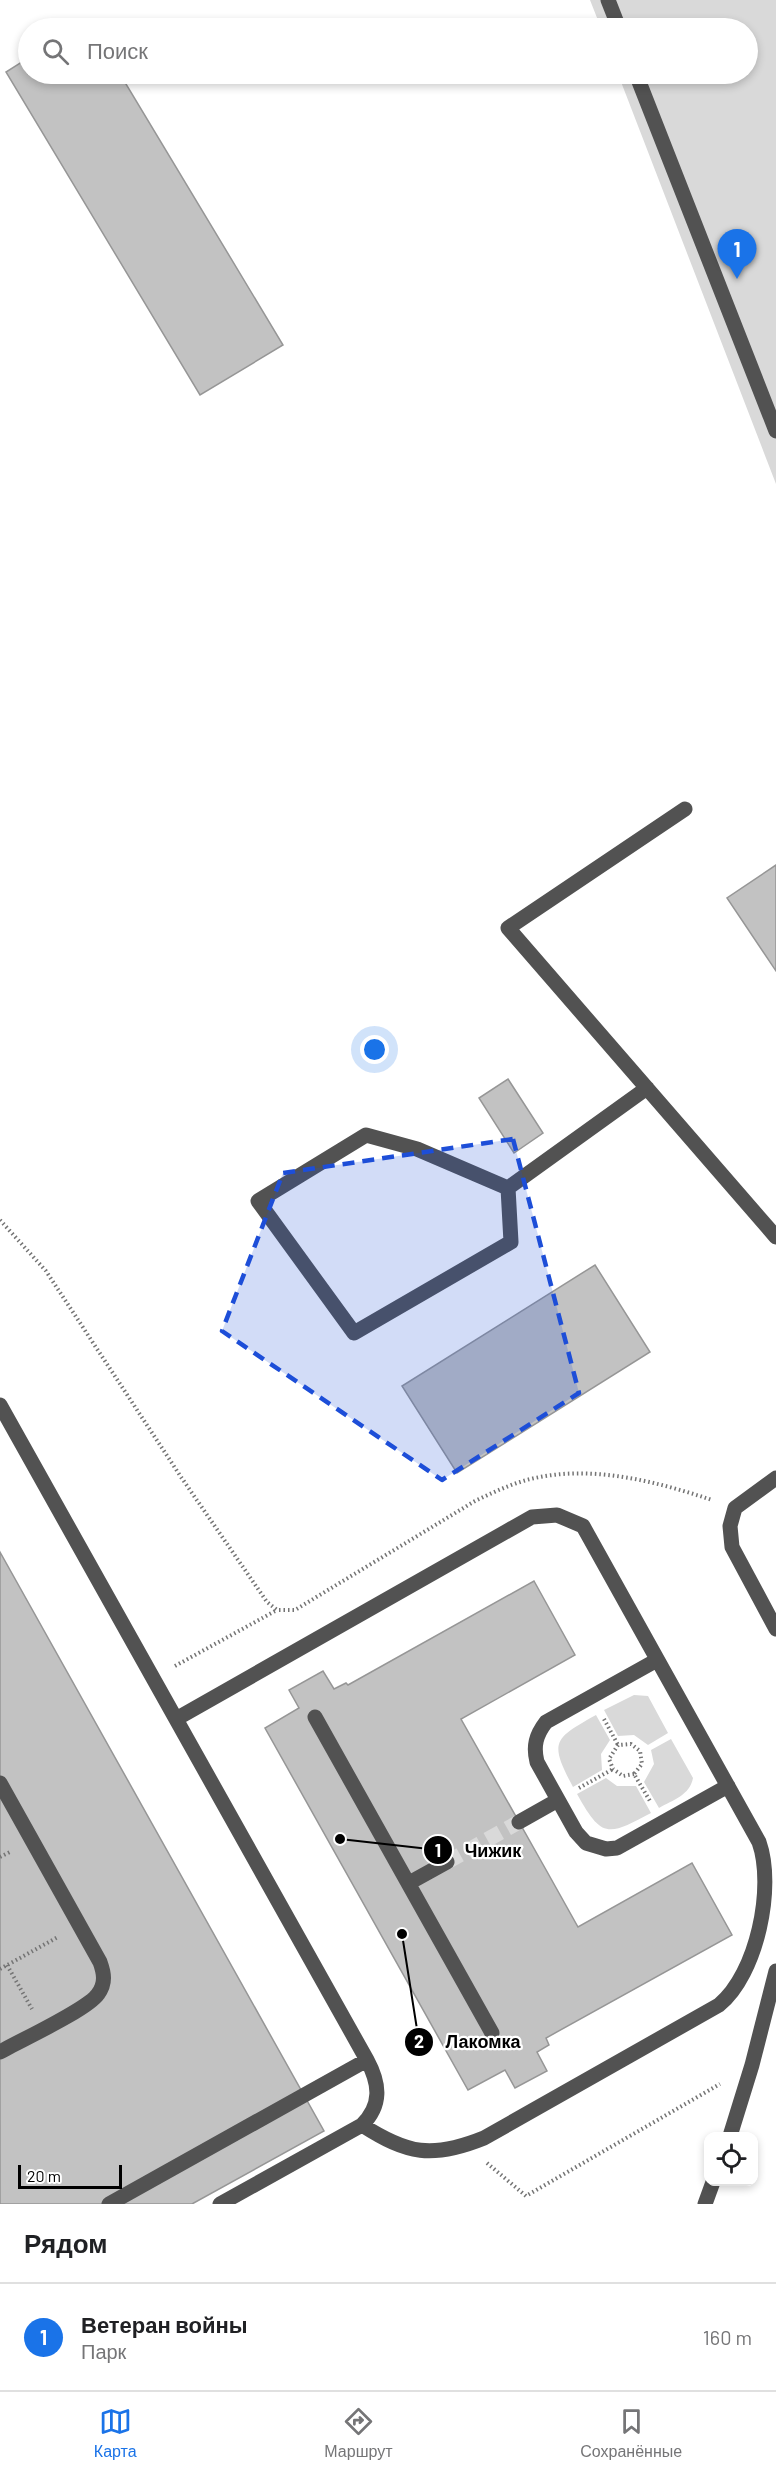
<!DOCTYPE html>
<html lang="ru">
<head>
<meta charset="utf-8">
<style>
  body { margin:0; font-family:Barlow,sans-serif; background:#f2f2f2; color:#202124 }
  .controls { position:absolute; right:18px; bottom:18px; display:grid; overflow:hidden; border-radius:12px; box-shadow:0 3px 9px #0003 }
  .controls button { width:54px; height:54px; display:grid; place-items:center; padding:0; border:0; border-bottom:2px solid #e0e0e0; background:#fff; color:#202124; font:30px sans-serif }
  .scale { position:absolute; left:18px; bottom:15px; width:104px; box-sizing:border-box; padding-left:6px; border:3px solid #000; border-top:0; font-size:16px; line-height:21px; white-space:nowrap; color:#000; -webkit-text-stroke:4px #fff; paint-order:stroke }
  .you { position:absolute; left:375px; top:1050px; width:21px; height:21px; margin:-15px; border:4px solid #fff; border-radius:50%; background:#1a73e8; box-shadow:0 0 0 9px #1a73e833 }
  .badge { display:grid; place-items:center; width:39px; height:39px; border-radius:50%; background:#1a73e8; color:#fff; font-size:20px; font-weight:700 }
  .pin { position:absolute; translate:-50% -50px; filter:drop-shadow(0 2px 3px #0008) }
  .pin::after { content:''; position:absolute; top:32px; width:21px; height:18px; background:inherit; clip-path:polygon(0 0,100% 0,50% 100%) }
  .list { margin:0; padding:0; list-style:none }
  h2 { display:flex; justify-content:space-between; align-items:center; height:78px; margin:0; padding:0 24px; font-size:26px }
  h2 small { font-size:20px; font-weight:400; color:#757577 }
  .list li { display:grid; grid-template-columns:39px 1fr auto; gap:18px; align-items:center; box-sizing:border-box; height:108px; padding:0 24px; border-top:2px solid #e0e0e0 }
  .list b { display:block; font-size:22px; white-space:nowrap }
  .list p { margin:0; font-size:20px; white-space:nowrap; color:#757577 }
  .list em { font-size:20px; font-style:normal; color:#757577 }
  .icon { flex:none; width:33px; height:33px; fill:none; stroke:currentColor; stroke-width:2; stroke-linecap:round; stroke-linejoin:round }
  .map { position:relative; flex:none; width:776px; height:2204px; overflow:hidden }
  .search { position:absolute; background:#fff; box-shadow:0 3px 9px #0003; left:18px; right:18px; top:18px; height:66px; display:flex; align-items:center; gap:15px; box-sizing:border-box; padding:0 21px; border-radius:33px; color:#757577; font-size:22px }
  .sheet { height:186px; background:#fff }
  nav { display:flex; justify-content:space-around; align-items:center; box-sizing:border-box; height:84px; border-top:2px solid #e0e0e0; background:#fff; font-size:16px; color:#757577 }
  nav a { display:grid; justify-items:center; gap:3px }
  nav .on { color:#1a73e8 }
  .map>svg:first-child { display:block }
  .green { fill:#d9d9d9 }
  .building { fill:#c2c2c2; stroke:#969696; stroke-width:1.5 }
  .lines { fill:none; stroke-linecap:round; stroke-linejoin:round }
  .minor-tunnel { stroke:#d9d9d9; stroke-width:15; stroke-dasharray:15 8; stroke-linecap:butt }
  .path { stroke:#747474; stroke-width:4; stroke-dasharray:1.5 3; stroke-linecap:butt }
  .minor { stroke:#525252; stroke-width:15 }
  .marked { fill:#1d4ed8; fill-opacity:0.2; stroke:#1d4ed8; stroke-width:4.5; stroke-dasharray:12 8; stroke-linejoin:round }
  .leader { fill:none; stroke:#000; stroke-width:2 }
  .callout-dot { fill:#000; stroke:#fff; stroke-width:2 }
  .mark-label { font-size:18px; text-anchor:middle; font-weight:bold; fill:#fff }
  .callout-label { font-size:18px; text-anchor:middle; font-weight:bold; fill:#000; stroke:#fff; stroke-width:4.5; stroke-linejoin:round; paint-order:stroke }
</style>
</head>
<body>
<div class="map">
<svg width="776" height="2204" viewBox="0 0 776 2204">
  <rect width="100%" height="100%" fill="#fff"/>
  <path class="green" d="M 590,0 L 776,0 L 776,484 L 618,74 L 748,74 L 748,28 L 601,28 Z
    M 634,1695 L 648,1696 L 668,1733 L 648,1745 L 634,1735 L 618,1736 L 604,1710 Z
    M 596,1715 L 610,1740 L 601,1754 L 602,1770 L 573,1787 C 549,1742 553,1739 596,1715 Z
    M 671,1739 L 693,1778 C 690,1795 673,1800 659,1808 L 644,1782 L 654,1764 L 651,1750 Z
    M 606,1778 L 617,1786 L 636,1786 L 651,1813 C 608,1836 602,1839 577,1794 Z"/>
  <path class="building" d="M 28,58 L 28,74 L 120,74 L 283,345 L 200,395 L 6,72 Z
    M 776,865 L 776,971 L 727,898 Z
    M 508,1079 L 543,1133 L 514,1153 L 479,1098 Z
    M 595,1265 L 650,1352 L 457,1473 L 402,1386 Z
    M 0,1552 L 324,2131 L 192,2204 L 0,2204 Z
    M 534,1581 L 575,1655 L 461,1719 L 545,1868 L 578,1927 L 692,1863 L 732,1935 L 546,2038 L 549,2045 L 537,2052 L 547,2071 L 515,2088 L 505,2070 L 468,2090 L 265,1728 L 299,1708 L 289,1690 L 323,1671 L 334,1689 L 346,1683 L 348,1685 Z"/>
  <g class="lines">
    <path class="minor-tunnel" d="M 447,1862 L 519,1822"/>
    <path class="path" d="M 0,1220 L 46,1271 L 181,1477 L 267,1602 L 277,1610 L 295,1610 L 475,1501 C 496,1491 517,1481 540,1477 C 597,1466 658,1482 712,1500
      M 175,1666 L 277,1610
      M 604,1719 L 618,1745
      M 634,1774 L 623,1776 L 613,1769 L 609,1759 L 618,1745 L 631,1744 L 640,1751 L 642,1764 L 634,1774 L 650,1801
      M 579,1788 L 613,1769
      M 0,1857 L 10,1852
      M 7,1965 L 32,2009
      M 0,1969 L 58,1937
      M 487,2163 L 526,2196 L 720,2084"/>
    <path class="minor" d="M 608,0 L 619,28
      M 636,74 L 776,431
      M 685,809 L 508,928 L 776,1237
      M 508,1188 L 511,1242 L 354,1333 L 258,1201 L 366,1135 L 417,1149 L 508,1188 L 647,1088
      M 0,1405 L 367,2060 C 380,2084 382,2105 362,2125 L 220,2204
      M 776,1478 L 735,1508 L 730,1526 L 732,1547 L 776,1629
      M 657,1660 L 546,1722 C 536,1735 533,1746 537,1762 L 576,1832 L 586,1843 L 606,1849 L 617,1848 L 728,1786
      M 315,1717 L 492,2033
      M 176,1719 L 532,1517 L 557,1515 L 583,1526 L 759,1842 C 775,1887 757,1974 719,2005 L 484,2138 C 432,2159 407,2154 362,2125
      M 0,1783 L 100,1962 C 104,1973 106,1983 98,1994 C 87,2010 21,2040 0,2052
      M 519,1822 L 558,1800
      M 409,1883 L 447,1862
      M 730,2136 L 752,2065 L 776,1971
      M 109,2204 L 367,2060
      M 705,2204 L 713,2182"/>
  </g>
  <path class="marked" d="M 513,1139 L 579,1393 L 442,1480 L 222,1331 L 283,1173 Z"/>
  <path class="leader" d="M340 1839L438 1850M402 1934L419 2042"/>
  <g class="callout-dot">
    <circle cx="340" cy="1839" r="6"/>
    <circle cx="402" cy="1934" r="6"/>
    <circle cx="438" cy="1850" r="15"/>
    <circle cx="419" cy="2042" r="15"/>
  </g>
  <g class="mark-label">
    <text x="438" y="1857">1</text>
    <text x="419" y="2048">2</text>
  </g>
  <g class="callout-label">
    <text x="493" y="1857">Чижик</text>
    <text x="483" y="2048">Лакомка</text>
  </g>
</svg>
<div class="controls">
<button><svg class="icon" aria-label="locate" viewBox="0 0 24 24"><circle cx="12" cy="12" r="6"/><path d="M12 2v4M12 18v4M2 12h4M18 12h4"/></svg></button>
</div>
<div class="scale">20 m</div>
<div class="you"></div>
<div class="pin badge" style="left:737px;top:279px">1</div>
<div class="search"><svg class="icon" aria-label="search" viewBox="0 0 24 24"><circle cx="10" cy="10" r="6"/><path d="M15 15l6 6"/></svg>Поиск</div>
</div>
<section class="sheet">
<h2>Рядом<small></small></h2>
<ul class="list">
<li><span class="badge">1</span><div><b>Ветеран войны</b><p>Парк</p></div><em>160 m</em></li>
</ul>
</section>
<nav>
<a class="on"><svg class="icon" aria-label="map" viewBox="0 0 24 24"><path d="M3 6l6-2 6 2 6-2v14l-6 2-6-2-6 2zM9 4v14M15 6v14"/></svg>Карта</a>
<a><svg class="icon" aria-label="directions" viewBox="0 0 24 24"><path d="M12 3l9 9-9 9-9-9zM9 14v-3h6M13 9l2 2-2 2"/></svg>Маршрут</a>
<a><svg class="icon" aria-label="saved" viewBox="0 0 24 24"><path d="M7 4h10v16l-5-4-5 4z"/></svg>Сохранённые</a>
</nav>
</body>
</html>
